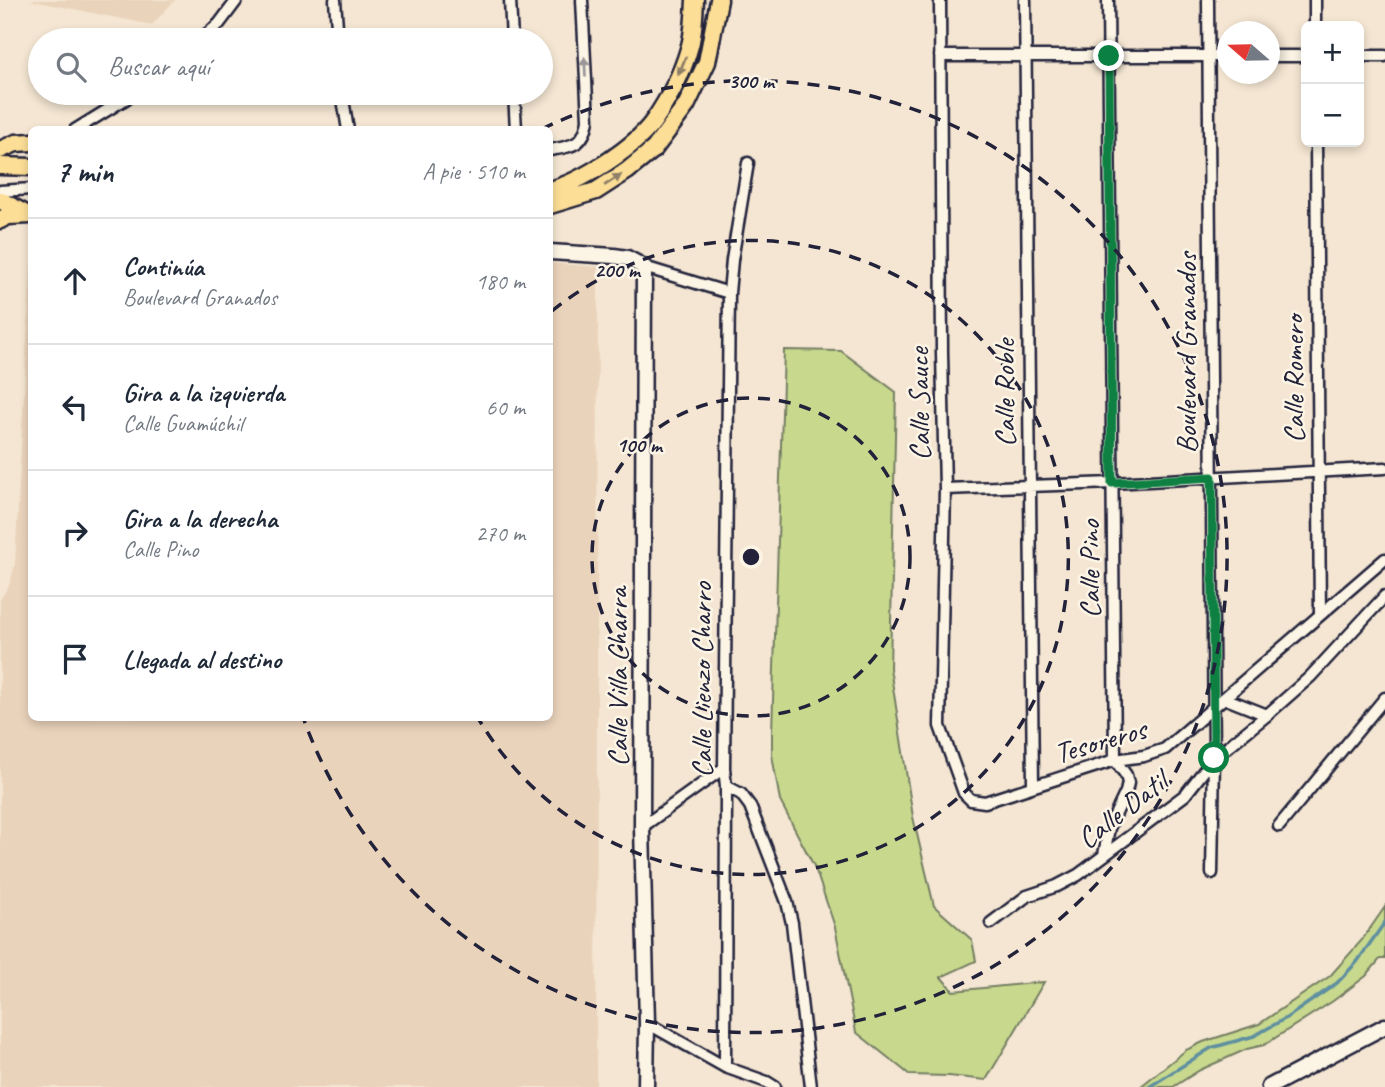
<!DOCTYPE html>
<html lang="es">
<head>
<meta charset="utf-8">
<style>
  body { margin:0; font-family:Caveat,sans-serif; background:#f2f2f3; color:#1f2937 }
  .controls { position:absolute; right:21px; top:21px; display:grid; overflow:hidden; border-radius:10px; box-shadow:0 4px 10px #0003 }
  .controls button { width:63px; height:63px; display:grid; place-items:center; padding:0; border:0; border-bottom:2px solid #e0e1e3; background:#fff; color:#1f2937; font:35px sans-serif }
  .compass { position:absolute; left:1217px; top:21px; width:63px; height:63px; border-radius:50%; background:#fff; box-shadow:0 4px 10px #0003; rotate:290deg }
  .stop { position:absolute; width:21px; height:21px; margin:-16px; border:5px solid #0b8043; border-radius:50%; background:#fff }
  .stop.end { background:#0b8043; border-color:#fff; box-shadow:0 2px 7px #0008 }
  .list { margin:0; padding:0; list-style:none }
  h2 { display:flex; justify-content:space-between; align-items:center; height:91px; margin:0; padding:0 28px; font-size:30px }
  h2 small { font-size:23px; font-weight:400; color:#747a83 }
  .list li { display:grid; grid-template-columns:46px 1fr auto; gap:21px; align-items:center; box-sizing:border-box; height:126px; padding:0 28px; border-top:2px solid #e0e1e3 }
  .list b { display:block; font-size:26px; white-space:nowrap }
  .list p { margin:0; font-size:23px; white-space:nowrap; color:#747a83 }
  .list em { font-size:23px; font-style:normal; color:#747a83 }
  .icon { flex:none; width:38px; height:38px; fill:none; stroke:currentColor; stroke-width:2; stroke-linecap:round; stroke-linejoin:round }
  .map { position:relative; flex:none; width:1385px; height:1087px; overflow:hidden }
  .search { position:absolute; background:#fff; box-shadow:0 4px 10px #0003; left:28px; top:28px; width:525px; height:77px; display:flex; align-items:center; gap:18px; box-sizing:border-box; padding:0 24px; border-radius:38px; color:#747a83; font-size:26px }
  .panel { position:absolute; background:#fff; box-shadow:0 4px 10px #0003; left:28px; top:126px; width:525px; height:595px; border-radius:10px }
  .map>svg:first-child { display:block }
  .built { fill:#ead3bb }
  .green { fill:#c8d98d; stroke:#757e64; stroke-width:2 }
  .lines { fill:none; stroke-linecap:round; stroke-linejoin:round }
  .stream { stroke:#5f8fa0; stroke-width:3.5 }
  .street-casing { stroke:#22223b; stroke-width:15 }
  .secondary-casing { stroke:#22223b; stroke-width:19 }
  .primary-casing { stroke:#22223b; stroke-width:21 }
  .street { stroke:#fcf5e5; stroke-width:10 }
  .secondary { stroke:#fcf5e5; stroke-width:14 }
  .primary { stroke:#fcde96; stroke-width:16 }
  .oneway { fill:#8f8068 }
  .oneway2 { fill:#9a9698 }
  .route { stroke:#0b8043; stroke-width:9 }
  .ring { fill:none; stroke:#22223b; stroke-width:3.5; stroke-dasharray:12 9 }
  .labels { text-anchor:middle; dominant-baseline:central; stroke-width:5; stroke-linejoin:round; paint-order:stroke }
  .street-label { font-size:30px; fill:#22223b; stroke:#fcf5e5 }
  .centre { fill:#22223b; stroke:#fcf5e5; stroke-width:3.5 }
  .ring-label { font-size:21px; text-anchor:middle; font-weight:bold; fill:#22223b; stroke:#fcf5e5; stroke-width:5; stroke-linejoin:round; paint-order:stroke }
</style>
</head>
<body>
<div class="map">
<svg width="1385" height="1087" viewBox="0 0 1385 1087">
  <rect width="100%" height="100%" fill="#f4e6d2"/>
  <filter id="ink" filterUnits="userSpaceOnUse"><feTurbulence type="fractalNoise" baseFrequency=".0143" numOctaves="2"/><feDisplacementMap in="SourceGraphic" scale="14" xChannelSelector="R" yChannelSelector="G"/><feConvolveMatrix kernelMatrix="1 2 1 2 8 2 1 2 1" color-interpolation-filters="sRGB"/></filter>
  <g filter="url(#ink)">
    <path class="built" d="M 29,0 L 175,0 L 152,25 Z
      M 31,261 L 32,718 L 550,718 L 550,263 L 598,267 L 596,1087 L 0,1087 L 0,600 L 10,583 L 15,564 Z"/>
    <path class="green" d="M 784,350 L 841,351 L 896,392 L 890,668 L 913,817 L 934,906 L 972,940 L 976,961 L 941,977 L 953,991 L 1044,982 L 986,1080 L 949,1076 L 910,1075 L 856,1032 L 835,927 L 815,868 L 780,801 L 772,755 L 772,732 Z
      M 1385,907 L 1385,959 L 1380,959 L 1366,976 L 1333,1001 L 1264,1045 L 1247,1049 L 1200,1070 L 1173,1087 L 1140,1087 L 1186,1050 L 1203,1042 L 1259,1024 L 1330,976 L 1362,940 Z"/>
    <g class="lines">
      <path class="stream" d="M 1149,1087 L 1211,1048 L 1254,1036 L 1288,1017 L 1337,983 L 1357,962 L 1385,922"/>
      <defs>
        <path id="street" d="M 335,0 L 338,40
          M 510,0 L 512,40
          M 940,0 L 942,353 L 945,489 L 940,726 L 964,793 L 971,800 L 985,802 L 1115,760 L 1144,756 L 1165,749 L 1385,559
          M 1025,0 L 1033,786
          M 1208,0 L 1214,758 L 1212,873
          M 1315,0 L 1315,26
          M 200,40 L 219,24 L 237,0
          M 940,56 L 1228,56
          M 1270,56 L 1306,56
          M 1359,56 L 1385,56
          M 342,93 L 348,130
          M 514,93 L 516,130
          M 75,130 L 135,93
          M 1316,142 L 1320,615
          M 550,150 C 572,146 584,146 588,120 L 582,0
          M 0,191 L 32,189
          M 644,267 L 729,293
          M 945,489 L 1113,483 L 1385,468
          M 1224,698 L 1267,715
          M 726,786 L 741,794 L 750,806 L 787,902 L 792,923 L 811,1087
          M 1279,826 L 1385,698
          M 642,827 L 724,768
          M 1104,855 L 1109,828 L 1126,792 L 1128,783 L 1126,775 L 1115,760 L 1108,0
          M 991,923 L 1027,896 L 1057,886 L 1078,875 L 1185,795 L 1214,758 L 1267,715 L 1310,677 L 1385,596
          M 647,1023 L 725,1067 L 767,1082 L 775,1087
          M 725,1067 L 726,786 L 724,768 L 729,293 L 732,260 L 748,163"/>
        <path id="secondary" d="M 550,252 L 614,256 L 627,258 L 644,267 L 642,827 L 647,1023 L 646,1087
          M 1269,1087 L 1385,1026"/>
        <path id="primary" d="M 0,150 L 16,143 L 32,142
          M 0,166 L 32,167
          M 550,190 C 581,182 634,148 653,122 C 668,100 682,74 689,49 C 694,34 694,16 695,0
          M 0,200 L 26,214
          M 550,205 L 596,191 L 627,171 L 654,149 L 686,106 L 707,62 L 719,0
          M 0,220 L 8,216 L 32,215"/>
      </defs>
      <use href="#street" class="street-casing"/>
      <use href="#secondary" class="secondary-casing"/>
      <use href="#primary" class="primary-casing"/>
      <use href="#street" class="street"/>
      <use href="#secondary" class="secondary"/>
      <use href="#primary" class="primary"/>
    </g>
    <defs><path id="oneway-solid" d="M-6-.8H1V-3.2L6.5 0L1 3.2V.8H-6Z" transform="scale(1.75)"/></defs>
    <g class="oneway">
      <use href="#oneway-solid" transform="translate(682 66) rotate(112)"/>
      <use href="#oneway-solid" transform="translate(613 180) rotate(-33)"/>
    </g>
    <use class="oneway2" href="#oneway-solid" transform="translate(585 67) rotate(-93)"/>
  </g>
  <g class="lines" filter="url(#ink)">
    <path class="route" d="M 1109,56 L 1112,483 L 1212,477 L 1214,758"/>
  </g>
  <g class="ring">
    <circle cx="751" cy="557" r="159"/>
    <path d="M552 311A317 317 0 1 1 478 718"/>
    <path d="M542 129A476 476 0 1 1 304 720"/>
  </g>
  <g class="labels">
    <g class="street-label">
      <text transform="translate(1186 353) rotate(-90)">Boulevard Granados</text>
      <text transform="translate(1293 379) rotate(-90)">Calle Romero</text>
      <text transform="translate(1004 393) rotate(-90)">Calle Roble</text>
      <text transform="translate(919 404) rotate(-91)">Calle Sauce</text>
      <text transform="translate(1089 569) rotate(-90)">Calle Pino</text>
      <text transform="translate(617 677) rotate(-90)">Calle Villa Charra</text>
      <text transform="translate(701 680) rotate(-90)">Calle Lienzo Charro</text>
      <text transform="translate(1100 741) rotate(-16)">Tesoreros</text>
      <text transform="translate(1122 810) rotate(-38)">Calle Datil</text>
    </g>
  </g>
  <circle cx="751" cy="557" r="10" class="centre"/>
  <g class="ring-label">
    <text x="751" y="88">300 m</text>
    <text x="617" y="277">200 m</text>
    <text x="639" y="452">100 m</text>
  </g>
</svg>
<div class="controls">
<button>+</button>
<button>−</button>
</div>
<svg class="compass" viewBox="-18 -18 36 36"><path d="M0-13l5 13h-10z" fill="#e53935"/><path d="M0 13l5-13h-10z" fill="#747a83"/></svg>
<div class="stop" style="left:1214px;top:758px"></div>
<div class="stop end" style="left:1109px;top:56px"></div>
<div class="search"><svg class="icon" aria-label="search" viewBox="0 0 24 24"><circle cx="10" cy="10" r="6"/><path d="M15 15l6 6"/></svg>Buscar aquí</div>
<section class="panel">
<h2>7 min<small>A pie · 510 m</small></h2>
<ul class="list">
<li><svg class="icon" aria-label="ahead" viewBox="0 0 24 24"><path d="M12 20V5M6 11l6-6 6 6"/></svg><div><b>Continúa</b><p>Boulevard Granados</p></div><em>180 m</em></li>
<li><svg class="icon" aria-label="left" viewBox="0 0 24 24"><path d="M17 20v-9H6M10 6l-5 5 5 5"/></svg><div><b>Gira a la izquierda</b><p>Calle Guamúchil</p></div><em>60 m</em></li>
<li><svg class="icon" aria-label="right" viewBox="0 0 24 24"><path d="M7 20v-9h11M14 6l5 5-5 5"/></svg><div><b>Gira a la derecha</b><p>Calle Pino</p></div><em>270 m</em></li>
<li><svg class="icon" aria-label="arrive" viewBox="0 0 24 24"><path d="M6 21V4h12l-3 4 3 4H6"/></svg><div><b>Llegada al destino</b></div></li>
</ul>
</section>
</div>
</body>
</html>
